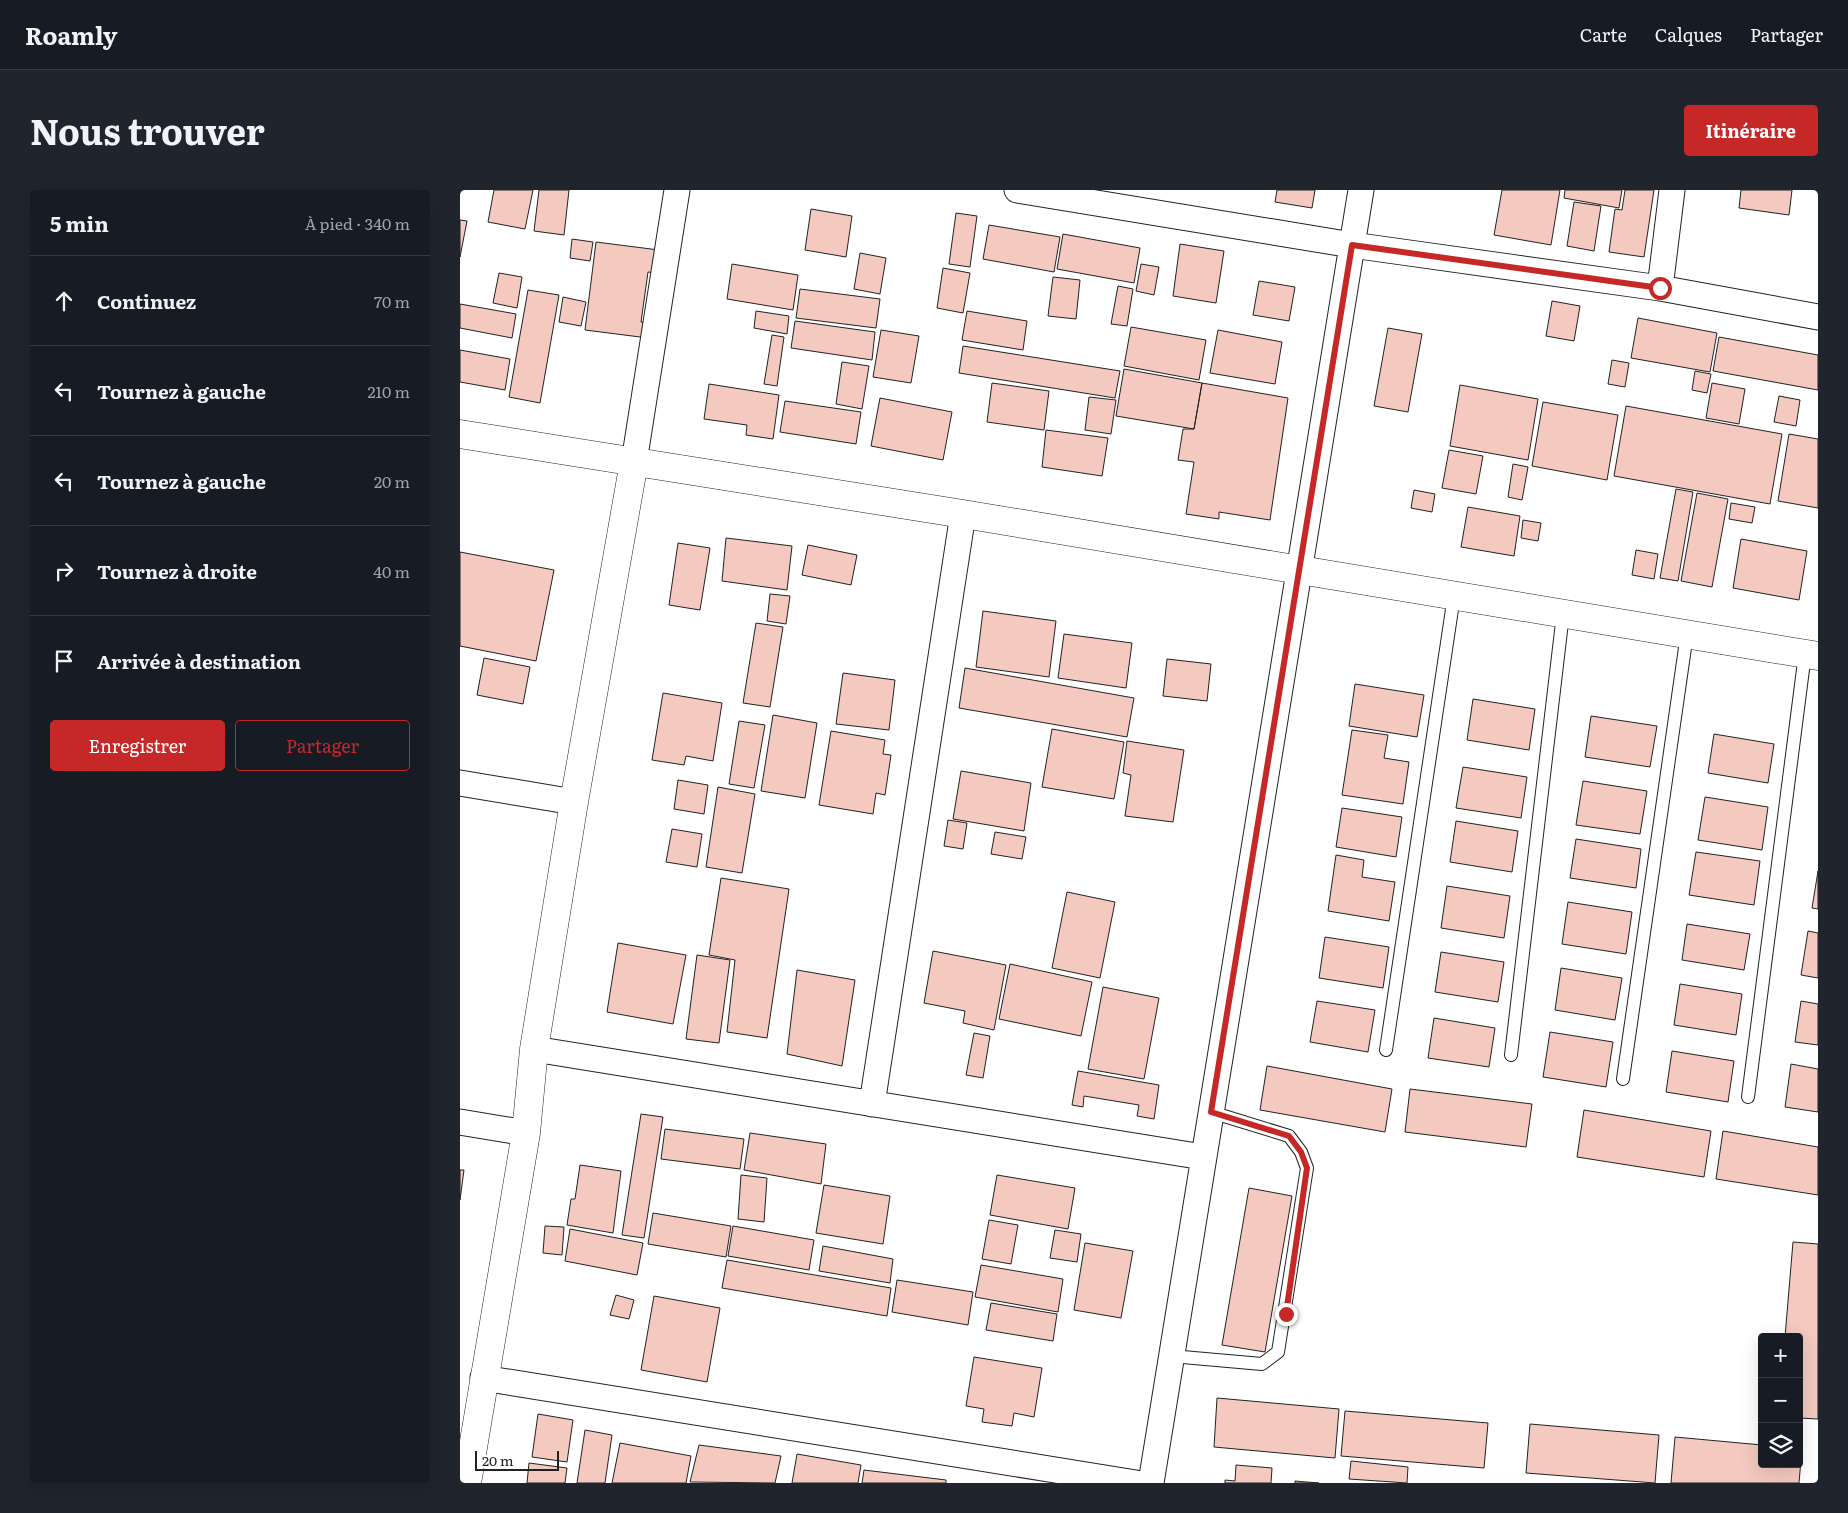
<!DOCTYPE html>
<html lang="fr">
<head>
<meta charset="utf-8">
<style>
  body { margin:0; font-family:Literata,serif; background:#20242c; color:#f1f3f6 }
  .controls { position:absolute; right:15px; bottom:15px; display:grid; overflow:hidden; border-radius:5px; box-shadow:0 5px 20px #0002 }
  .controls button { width:45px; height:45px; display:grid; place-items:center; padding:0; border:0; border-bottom:1px solid #363941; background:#171b24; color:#f1f3f6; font:25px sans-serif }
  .scale { position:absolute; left:15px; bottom:12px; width:84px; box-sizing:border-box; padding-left:5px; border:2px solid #222; border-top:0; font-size:14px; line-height:18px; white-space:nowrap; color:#222; -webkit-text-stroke:4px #fff; paint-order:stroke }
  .stop { position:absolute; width:15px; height:15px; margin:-11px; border:4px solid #c62828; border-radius:50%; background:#fff }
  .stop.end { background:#c62828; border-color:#fff; box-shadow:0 1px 5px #0008 }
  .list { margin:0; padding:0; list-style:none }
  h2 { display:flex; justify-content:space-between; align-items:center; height:65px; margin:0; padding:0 20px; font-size:21px }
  h2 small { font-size:16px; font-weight:400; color:#9ea1a6 }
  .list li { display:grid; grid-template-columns:32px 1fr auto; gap:15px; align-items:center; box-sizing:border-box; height:90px; padding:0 20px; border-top:1px solid #363941 }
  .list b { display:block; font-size:19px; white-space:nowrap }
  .list em { font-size:16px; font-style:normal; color:#9ea1a6 }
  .actions { display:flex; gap:10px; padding:15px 20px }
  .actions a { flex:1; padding:11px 0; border:1px solid #c62828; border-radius:5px; text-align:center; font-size:18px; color:#c62828 }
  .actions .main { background:#c62828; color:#fff }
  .icon { flex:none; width:28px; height:28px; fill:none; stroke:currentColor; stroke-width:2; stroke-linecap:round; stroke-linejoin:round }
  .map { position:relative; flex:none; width:1358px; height:1293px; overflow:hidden; border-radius:5px }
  header { display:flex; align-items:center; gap:30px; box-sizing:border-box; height:70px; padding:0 25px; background:#171b24; border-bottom:1px solid #363941 }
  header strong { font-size:24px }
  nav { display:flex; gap:28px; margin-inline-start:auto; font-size:18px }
  .intro { display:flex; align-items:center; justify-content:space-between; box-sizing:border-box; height:120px; padding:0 30px }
  h1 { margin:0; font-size:35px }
  .button { padding:12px 22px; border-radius:5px; background:#c62828; color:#fff; font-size:18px; font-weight:700 }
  main { display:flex; gap:30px; padding:0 30px }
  aside { flex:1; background:#171b24; border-radius:5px; box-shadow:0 5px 20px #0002 }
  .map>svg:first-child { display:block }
  .building { fill:#f3c9c0; stroke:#222 }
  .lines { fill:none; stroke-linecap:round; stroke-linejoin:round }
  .service-casing { stroke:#222; stroke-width:14 }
  .minor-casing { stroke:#222; stroke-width:27 }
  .tertiary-casing { stroke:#222; stroke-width:29 }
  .primary-casing { stroke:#222; stroke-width:29 }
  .service { stroke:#fff; stroke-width:12 }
  .minor { stroke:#fff; stroke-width:25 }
  .tertiary { stroke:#fff; stroke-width:28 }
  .primary { stroke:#fff; stroke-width:28 }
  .route { stroke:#c62828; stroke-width:6 }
</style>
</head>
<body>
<header>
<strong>Roamly</strong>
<nav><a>Carte</a><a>Calques</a><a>Partager</a></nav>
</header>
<div class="intro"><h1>Nous trouver</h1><a class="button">Itinéraire</a></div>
<main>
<aside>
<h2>5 min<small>À pied · 340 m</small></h2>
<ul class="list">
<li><svg class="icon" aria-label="ahead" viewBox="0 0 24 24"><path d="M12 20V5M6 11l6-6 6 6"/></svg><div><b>Continuez</b></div><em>70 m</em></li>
<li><svg class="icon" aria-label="left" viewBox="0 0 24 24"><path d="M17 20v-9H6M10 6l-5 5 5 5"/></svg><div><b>Tournez à gauche</b></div><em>210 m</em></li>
<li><svg class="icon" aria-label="left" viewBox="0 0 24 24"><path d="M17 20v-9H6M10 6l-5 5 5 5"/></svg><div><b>Tournez à gauche</b></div><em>20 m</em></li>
<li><svg class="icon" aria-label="right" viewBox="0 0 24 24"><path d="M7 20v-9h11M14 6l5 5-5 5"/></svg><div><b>Tournez à droite</b></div><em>40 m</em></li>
<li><svg class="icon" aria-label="arrive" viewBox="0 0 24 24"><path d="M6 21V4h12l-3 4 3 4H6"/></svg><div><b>Arrivée à destination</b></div></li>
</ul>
<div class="actions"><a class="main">Enregistrer</a><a>Partager</a></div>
</aside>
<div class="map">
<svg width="1358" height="1293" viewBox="0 0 1358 1293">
  <rect width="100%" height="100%" fill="#fff"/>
  <path class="building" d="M 34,0 L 73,0 L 65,39 L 28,32 Z
    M 79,0 L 109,0 L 104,45 L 74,41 Z
    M 817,0 L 855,0 L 852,18 L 815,12 Z
    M 1042,0 L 1100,0 L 1091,55 L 1034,45 Z
    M 1105,0 L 1162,0 L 1159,18 L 1104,8 Z
    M 1165,0 L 1194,0 L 1184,67 L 1149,62 L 1155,19 L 1162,20 Z
    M 1281,0 L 1332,0 L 1329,25 L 1279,18 Z
    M 1114,12 L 1141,16 L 1134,61 L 1107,56 Z
    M 351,19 L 392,26 L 386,67 L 345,60 Z
    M 496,23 L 517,26 L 510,77 L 489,74 Z
    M 0,30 L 7,31 L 0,67 Z
    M 529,35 L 600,47 L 594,82 L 523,69 Z
    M 603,44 L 680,58 L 674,93 L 597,79 Z
    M 112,49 L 133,52 L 130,71 L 110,68 Z
    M 136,52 L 199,60 L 196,83 L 188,82 L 181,132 L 190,133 L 188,148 L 125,140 Z
    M 720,54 L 764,61 L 756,113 L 713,106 Z
    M 400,63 L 426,68 L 420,104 L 394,99 Z
    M 272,74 L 338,85 L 333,120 L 267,109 Z
    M 681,74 L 699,77 L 694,105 L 676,101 Z
    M 483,78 L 510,83 L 503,123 L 477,118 Z
    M 39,83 L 62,87 L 57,118 L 33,113 Z
    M 593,87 L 620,90 L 616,129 L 588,126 Z
    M 799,91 L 835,97 L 829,131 L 793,125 Z
    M 658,96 L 673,99 L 667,136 L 651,134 Z
    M 340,99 L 420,109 L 416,138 L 336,128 Z
    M 68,100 L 99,105 L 80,213 L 49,207 Z
    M 103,107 L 126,112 L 121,136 L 99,132 Z
    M 1092,111 L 1120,116 L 1114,151 L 1086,146 Z
    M 0,114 L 56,124 L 52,148 L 0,138 Z
    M 296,121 L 329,126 L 327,144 L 294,138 Z
    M 507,121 L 567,131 L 563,160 L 502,150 Z
    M 1178,128 L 1257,143 L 1250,182 L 1171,168 Z
    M 335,131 L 415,142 L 412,170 L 331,158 Z
    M 671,137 L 746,150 L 739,190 L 664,176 Z
    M 928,138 L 962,144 L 948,222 L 914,216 Z
    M 421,140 L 459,146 L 451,193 L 413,187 Z
    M 758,140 L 822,152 L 815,194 L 750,183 Z
    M 312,145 L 324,147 L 317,196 L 304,194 Z
    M 1259,147 L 1358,165 L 1358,200 L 1253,181 Z
    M 503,156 L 660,181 L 655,208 L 499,183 Z
    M 0,160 L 50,169 L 45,200 L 0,192 Z
    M 1152,170 L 1169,173 L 1165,197 L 1148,194 Z
    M 382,172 L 409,176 L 402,219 L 376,214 Z
    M 664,179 L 742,193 L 734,239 L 656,226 Z
    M 1235,181 L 1251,184 L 1247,203 L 1232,200 Z
    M 532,193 L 589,201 L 584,240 L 527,232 Z
    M 742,193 L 828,208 L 810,330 L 759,322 L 759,329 L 726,324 L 734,272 L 718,270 L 723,239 L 734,239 Z
    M 1252,193 L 1285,199 L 1279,234 L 1246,228 Z
    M 249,194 L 319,205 L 313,249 L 286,245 L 287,235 L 244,229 Z
    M 1000,195 L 1078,209 L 1068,270 L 990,256 Z
    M 1319,206 L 1340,210 L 1336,236 L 1314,232 Z
    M 629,207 L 656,210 L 651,244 L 625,240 Z
    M 420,208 L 492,222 L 483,270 L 411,256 Z
    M 325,211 L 401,222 L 396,254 L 320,242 Z
    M 1083,212 L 1158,225 L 1147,290 L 1072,276 Z
    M 1166,216 L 1322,244 L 1310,314 L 1154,286 Z
    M 586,240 L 648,248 L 642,286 L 582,277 Z
    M 1329,244 L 1358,249 L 1358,318 L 1318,311 Z
    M 989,260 L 1023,266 L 1016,304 L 982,298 Z
    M 1053,274 L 1068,277 L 1062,310 L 1048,307 Z
    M 1216,299 L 1233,302 L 1218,391 L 1200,388 Z
    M 954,300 L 975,304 L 972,322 L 951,318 Z
    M 1237,303 L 1268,309 L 1252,397 L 1221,391 Z
    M 1271,313 L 1295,317 L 1292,333 L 1269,329 Z
    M 1008,317 L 1060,326 L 1054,366 L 1001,357 Z
    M 1063,330 L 1081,333 L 1078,351 L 1061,348 Z
    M 266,348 L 332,356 L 327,400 L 262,391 Z
    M 1281,349 L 1347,361 L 1339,410 L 1273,398 Z
    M 218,353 L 250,358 L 240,420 L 209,415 Z
    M 348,355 L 397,365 L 391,395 L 342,385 Z
    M 1176,360 L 1198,364 L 1194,389 L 1172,385 Z
    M 0,362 L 94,380 L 76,471 L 0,456 Z
    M 310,404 L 330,406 L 326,434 L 307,431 Z
    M 523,421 L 596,431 L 589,487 L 516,477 Z
    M 296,433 L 323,437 L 310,517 L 283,513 Z
    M 604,444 L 672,453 L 666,498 L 598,488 Z
    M 24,468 L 70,477 L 63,514 L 17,505 Z
    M 707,469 L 751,474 L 747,511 L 703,506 Z
    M 505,478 L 674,508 L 667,547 L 499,518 Z
    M 383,483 L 435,490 L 429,540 L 376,534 Z
    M 895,494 L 964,505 L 957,547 L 889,536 Z
    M 203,503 L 262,513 L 253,571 L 226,566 L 224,575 L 192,570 Z
    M 1013,509 L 1075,519 L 1069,560 L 1007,550 Z
    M 313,525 L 357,533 L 345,608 L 301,601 Z
    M 1131,526 L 1197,536 L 1190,577 L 1125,567 Z
    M 279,531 L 305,535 L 294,598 L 269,594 Z
    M 592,539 L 664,552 L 654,609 L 582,597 Z
    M 892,540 L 928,545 L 924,568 L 949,572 L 943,614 L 882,605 Z
    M 371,541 L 425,550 L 423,564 L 431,565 L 425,605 L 416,603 L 413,624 L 359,615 Z
    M 1254,544 L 1314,554 L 1308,593 L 1248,583 Z
    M 667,551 L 724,560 L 713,632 L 665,626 L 671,585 L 663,583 Z
    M 1003,577 L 1067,587 L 1061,628 L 996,618 Z
    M 501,581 L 571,593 L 564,641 L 493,629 Z
    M 218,590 L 248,595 L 244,624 L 214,619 Z
    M 1123,591 L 1187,601 L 1180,644 L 1116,635 Z
    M 258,597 L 295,604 L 282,683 L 246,677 Z
    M 1245,607 L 1308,617 L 1302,660 L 1238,650 Z
    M 882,618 L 942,627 L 936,667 L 876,657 Z
    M 488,630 L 507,633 L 503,659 L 484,656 Z
    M 996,631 L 1058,641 L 1052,682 L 990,672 Z
    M 212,639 L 242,644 L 237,677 L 206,672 Z
    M 535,642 L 566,647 L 562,669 L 531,664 Z
    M 1116,649 L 1181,659 L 1176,698 L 1110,688 Z
    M 1236,662 L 1300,671 L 1294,715 L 1229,705 Z
    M 876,665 L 904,670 L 902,687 L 935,692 L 929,731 L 868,721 Z
    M 1358,681 L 1358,719 L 1352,718 Z
    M 261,688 L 329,699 L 307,848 L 267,842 L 275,770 L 249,765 Z
    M 987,696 L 1050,706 L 1044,748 L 981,738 Z
    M 607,702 L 655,712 L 640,788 L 592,778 Z
    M 1108,712 L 1172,722 L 1166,764 L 1102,754 Z
    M 1227,734 L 1290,744 L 1284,780 L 1222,770 Z
    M 1348,741 L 1358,743 L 1358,788 L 1341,785 Z
    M 865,747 L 929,757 L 923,798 L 859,788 Z
    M 158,753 L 226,765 L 213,834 L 147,822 Z
    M 473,761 L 546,775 L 534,840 L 503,833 L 505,821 L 464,813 Z
    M 981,762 L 1044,772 L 1038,812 L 975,802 Z
    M 237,765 L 270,770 L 259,853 L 226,849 Z
    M 550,774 L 632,792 L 621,846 L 539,829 Z
    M 1101,778 L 1162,788 L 1155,830 L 1095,820 Z
    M 337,780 L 395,790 L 382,876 L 327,864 Z
    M 1220,794 L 1282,804 L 1276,845 L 1214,835 Z
    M 643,797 L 699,808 L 684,889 L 628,879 Z
    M 857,811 L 915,820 L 908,862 L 850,852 Z
    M 1341,811 L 1358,814 L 1358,855 L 1335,852 Z
    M 974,828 L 1035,838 L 1029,877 L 968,868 Z
    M 1090,842 L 1153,852 L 1146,897 L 1083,887 Z
    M 514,843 L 530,846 L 523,888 L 506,885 Z
    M 1212,861 L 1274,871 L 1268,912 L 1206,902 Z
    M 1331,874 L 1358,879 L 1358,922 L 1325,917 Z
    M 807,876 L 932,899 L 925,942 L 800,920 Z
    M 618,881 L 699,895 L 694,929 L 677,926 L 679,915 L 624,906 L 623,917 L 612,915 Z
    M 950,899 L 1072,914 L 1066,957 L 945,942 Z
    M 1124,920 L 1251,941 L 1244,987 L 1117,967 Z
    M 181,924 L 203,927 L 184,1048 L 162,1045 Z
    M 205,939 L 284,949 L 280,979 L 201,969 Z
    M 1263,941 L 1358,957 L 1358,1005 L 1256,989 Z
    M 290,943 L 366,954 L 361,994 L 284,980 Z
    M 120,975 L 161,981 L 153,1043 L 107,1035 L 111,1009 L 115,1009 Z
    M 0,980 L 4,980 L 0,1010 Z
    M 281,985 L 307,988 L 304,1032 L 278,1029 Z
    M 537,985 L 615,998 L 608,1039 L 530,1025 Z
    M 364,995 L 430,1006 L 423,1054 L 356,1043 Z
    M 789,998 L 832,1006 L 805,1162 L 762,1155 Z
    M 193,1023 L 271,1036 L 266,1067 L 188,1054 Z
    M 529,1030 L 558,1035 L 551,1074 L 522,1069 Z
    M 85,1036 L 104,1037 L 102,1065 L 83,1063 Z
    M 273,1036 L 354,1050 L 349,1080 L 268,1066 Z
    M 110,1039 L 183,1053 L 177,1085 L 105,1071 Z
    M 595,1040 L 621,1044 L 617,1072 L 590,1068 Z
    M 1333,1052 L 1358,1054 L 1358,1229 L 1339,1228 L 1339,1147 L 1325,1147 Z
    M 625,1053 L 673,1061 L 661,1128 L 614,1120 Z
    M 363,1056 L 433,1069 L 430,1093 L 359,1081 Z
    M 267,1070 L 431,1098 L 427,1126 L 262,1098 Z
    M 521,1075 L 603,1089 L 598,1122 L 515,1107 Z
    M 437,1090 L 513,1102 L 508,1135 L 432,1122 Z
    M 156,1105 L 174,1110 L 169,1129 L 150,1125 Z
    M 194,1106 L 260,1118 L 247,1192 L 181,1180 Z
    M 531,1113 L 597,1124 L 593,1151 L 526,1140 Z
    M 514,1167 L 582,1178 L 574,1227 L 554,1223 L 552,1236 L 522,1232 L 524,1219 L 506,1216 Z
    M 757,1208 L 879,1219 L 875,1268 L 754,1257 Z
    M 885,1221 L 1028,1233 L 1024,1278 L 881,1266 Z
    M 78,1224 L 113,1230 L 107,1272 L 72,1267 Z
    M 1070,1234 L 1199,1245 L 1195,1293 L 1066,1283 Z
    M 125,1240 L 152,1245 L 145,1293 L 117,1293 Z
    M 1215,1247 L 1302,1255 L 1302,1274 L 1339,1274 L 1339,1258 L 1342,1258 L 1339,1293 L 1211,1293 Z
    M 160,1253 L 231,1266 L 226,1293 L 152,1293 Z
    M 239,1255 L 321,1266 L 315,1293 L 230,1292 Z
    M 337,1264 L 401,1275 L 398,1293 L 332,1293 Z
    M 891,1271 L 948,1277 L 947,1293 L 889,1289 Z
    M 69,1273 L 107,1278 L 105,1293 L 67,1293 Z
    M 776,1275 L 812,1278 L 811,1293 L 765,1293 L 765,1290 L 775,1291 Z
    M 404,1280 L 486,1290 L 486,1293 L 402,1293 Z
    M 835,1291 L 859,1293 L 835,1293 Z"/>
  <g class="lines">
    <defs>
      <path id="service" d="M 926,860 L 994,406
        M 1051,865 L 1103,424
        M 1163,889 L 1227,444
        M 1288,907 L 1345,464
        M 711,1166 L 802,1174 L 818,1162 L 847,978 L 841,962 L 829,946 L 751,922"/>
      <path id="minor" d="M 557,0 L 892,55 L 1200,98 L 1358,127
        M 1200,98 L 1212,0
        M 174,272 L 217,0
        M 0,593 L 114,612
        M 74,859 L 743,967
        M 412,914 L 503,324
        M 0,932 L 66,943
        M 23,1188 L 676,1293
        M 691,1293 L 901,0"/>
      <path id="tertiary" d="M 7,1293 L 66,943 L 74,859 L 114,612 L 174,272"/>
      <path id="primary" d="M 0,244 L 503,324 L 1358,466"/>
    </defs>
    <use href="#service" class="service-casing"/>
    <use href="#minor" class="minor-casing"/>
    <use href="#tertiary" class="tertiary-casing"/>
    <use href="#primary" class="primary-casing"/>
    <use href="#service" class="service"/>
    <use href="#minor" class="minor"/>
    <use href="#tertiary" class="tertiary"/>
    <use href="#primary" class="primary"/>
  </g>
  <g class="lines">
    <path class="route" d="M 826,1124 L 847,978 L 841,962 L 829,946 L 751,922 L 892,55 L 1200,98"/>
  </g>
</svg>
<div class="controls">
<button>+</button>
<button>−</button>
<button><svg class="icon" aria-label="layers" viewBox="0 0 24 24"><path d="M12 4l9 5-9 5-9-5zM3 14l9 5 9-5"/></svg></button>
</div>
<div class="scale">20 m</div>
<div class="stop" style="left:1200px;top:98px"></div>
<div class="stop end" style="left:826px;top:1124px"></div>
</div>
</main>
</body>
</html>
